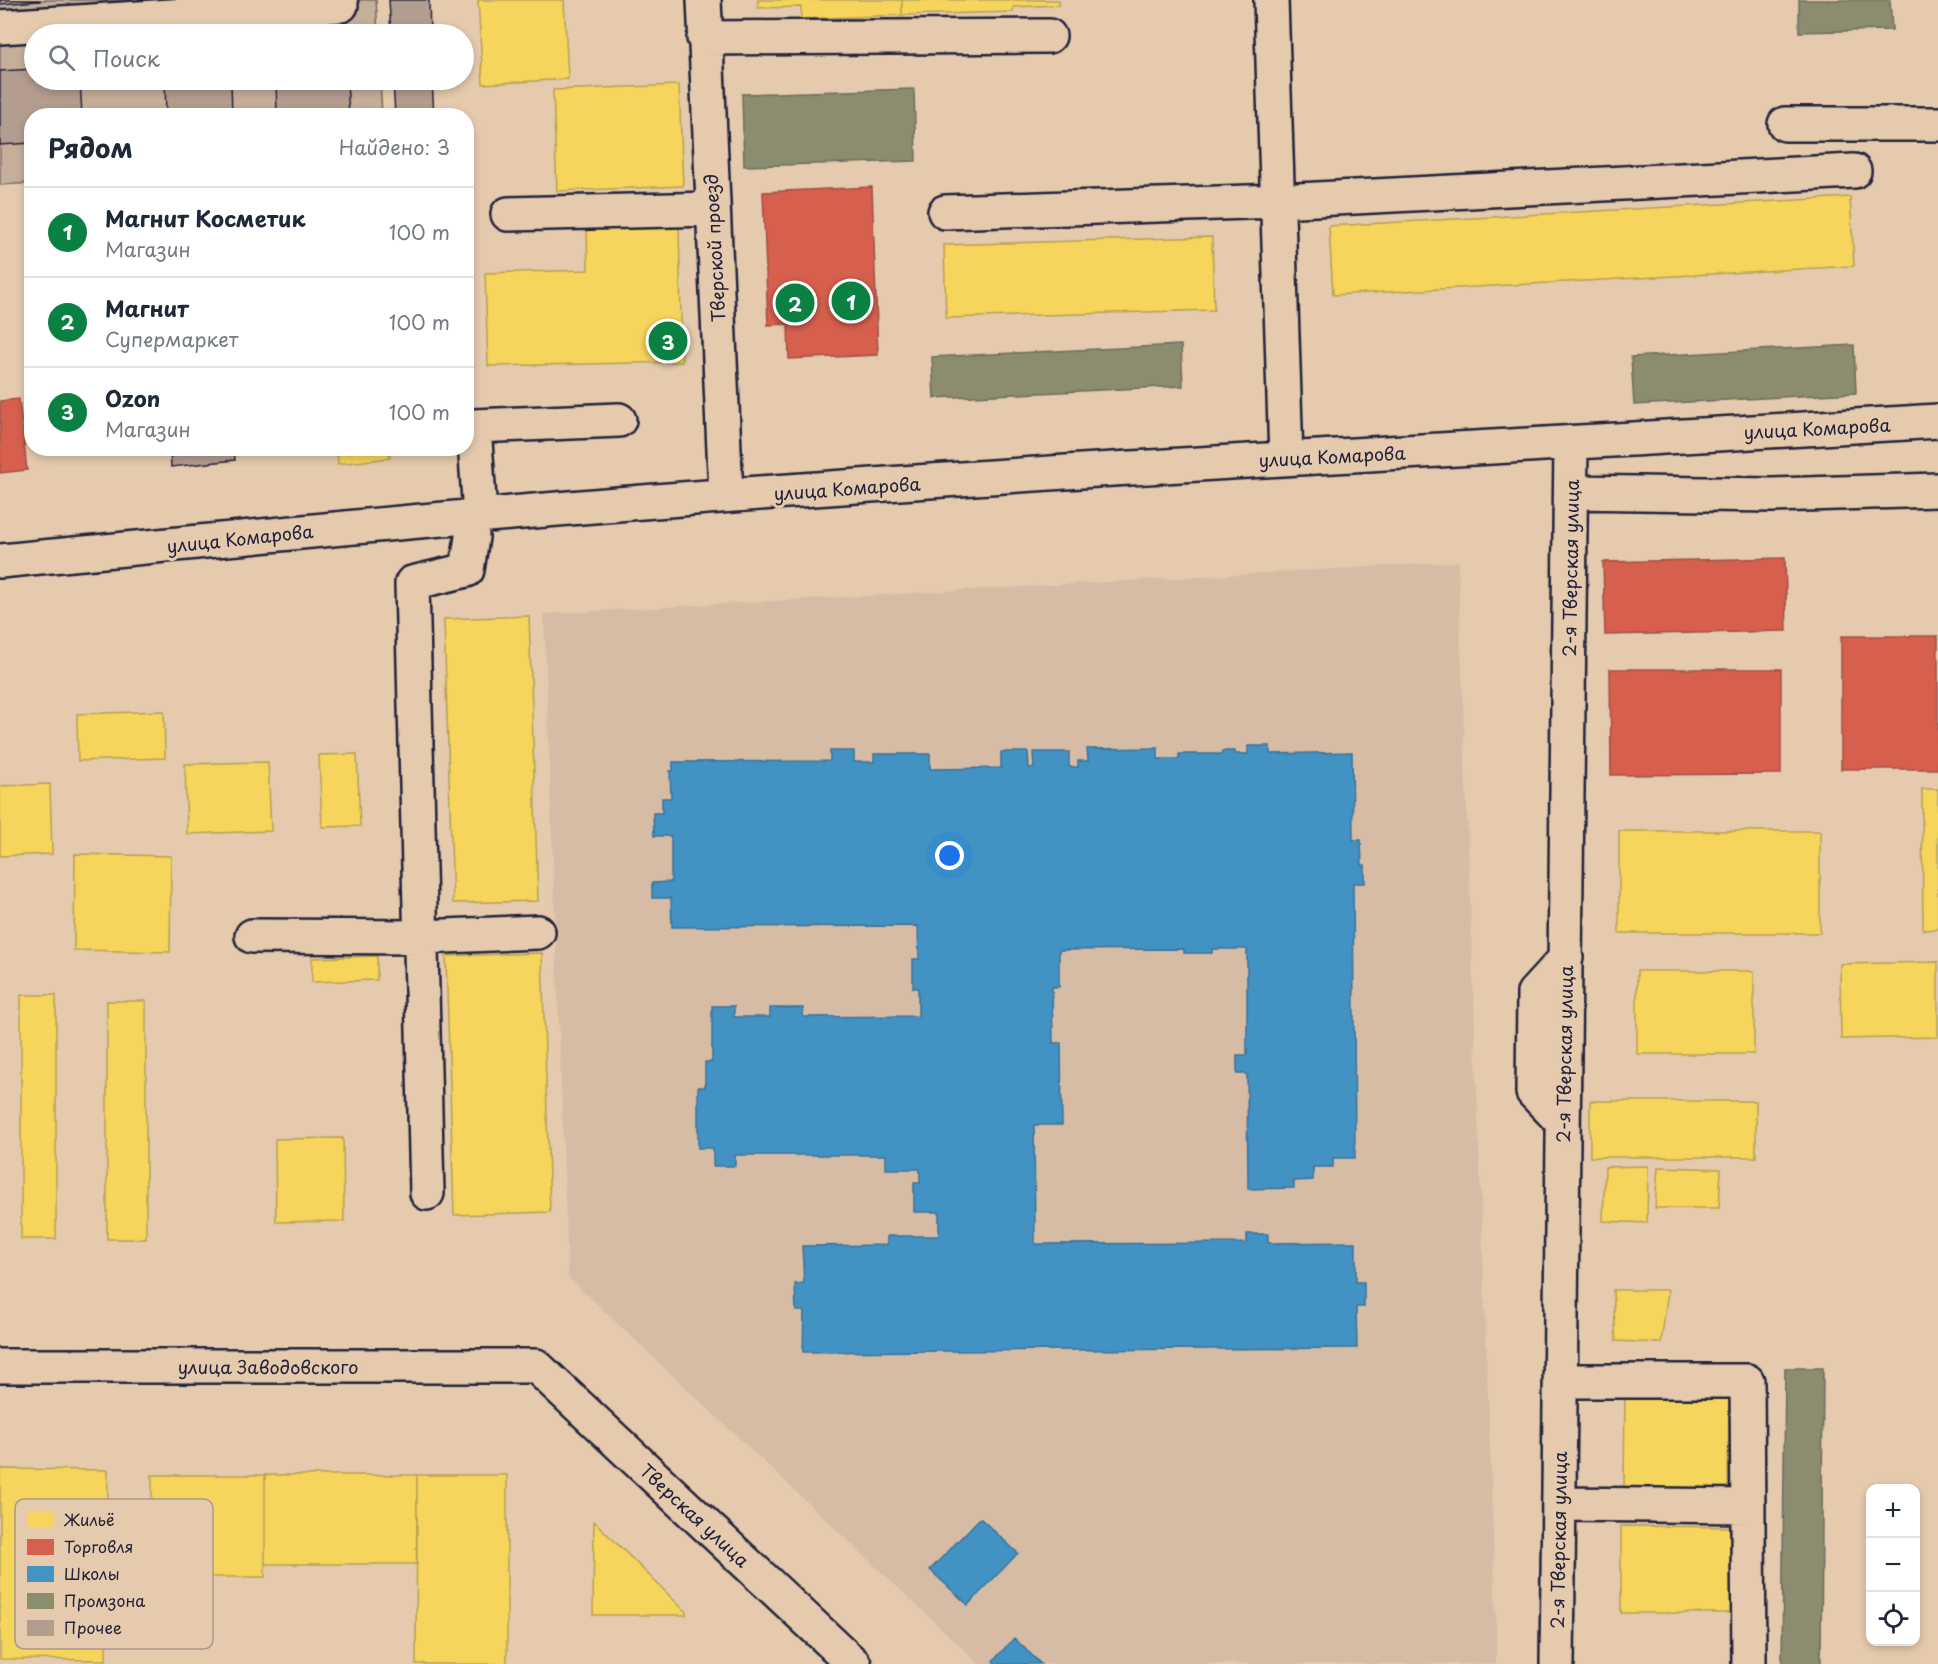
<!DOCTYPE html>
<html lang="ru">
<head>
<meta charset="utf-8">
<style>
  body { margin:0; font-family:"Playpen Sans",sans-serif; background:#f2f2f3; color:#1f2937 }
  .controls { position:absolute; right:18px; bottom:18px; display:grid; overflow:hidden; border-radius:12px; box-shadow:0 3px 9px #0003 }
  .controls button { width:54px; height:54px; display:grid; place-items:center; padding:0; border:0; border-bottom:2px solid #e0e1e3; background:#fff; color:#1f2937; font:30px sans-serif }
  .you { position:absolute; left:950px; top:856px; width:21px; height:21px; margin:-15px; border:4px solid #fff; border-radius:50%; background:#1a73e8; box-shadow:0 0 0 9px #1a73e833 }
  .badge { display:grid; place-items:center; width:39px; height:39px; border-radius:50%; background:#0b8043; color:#fff; font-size:20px; font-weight:700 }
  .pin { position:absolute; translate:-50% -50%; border:3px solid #fff; box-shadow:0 2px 6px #0006 }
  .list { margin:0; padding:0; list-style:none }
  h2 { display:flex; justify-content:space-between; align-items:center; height:78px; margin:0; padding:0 24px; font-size:26px }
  h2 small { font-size:20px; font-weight:400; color:#747a83 }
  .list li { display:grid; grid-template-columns:39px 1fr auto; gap:18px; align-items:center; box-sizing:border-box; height:90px; padding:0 24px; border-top:2px solid #e0e1e3 }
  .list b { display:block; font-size:22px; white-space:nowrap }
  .list p { margin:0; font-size:20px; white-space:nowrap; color:#747a83 }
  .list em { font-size:20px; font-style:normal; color:#747a83 }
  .icon { flex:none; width:33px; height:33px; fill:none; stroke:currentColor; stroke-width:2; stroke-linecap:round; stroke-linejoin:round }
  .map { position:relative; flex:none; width:1938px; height:1664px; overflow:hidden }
  .search { position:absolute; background:#fff; box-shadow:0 3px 9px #0003; left:24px; top:24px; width:450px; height:66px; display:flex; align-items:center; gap:15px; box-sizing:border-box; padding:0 21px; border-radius:33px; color:#747a83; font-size:22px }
  .panel { position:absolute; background:#fff; box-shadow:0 3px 9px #0003; left:24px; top:108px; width:450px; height:348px; border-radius:24px }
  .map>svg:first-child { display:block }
  .built { fill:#d6bca4 }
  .green { fill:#c6af9a; stroke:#74686a; stroke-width:1.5 }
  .homes { fill:#f6d55c; stroke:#b69f52; stroke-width:1.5 }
  .shops { fill:#d6604d; stroke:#a04d48; stroke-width:1.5 }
  .schools { fill:#4393c3; stroke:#39719a; stroke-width:1.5 }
  .industry { fill:#8c8c6e; stroke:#6c6c5f; stroke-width:1.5 }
  .building { fill:#b29d8f; stroke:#22223b; stroke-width:1.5 }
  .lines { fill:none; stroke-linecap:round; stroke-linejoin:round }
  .minor-casing { stroke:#22223b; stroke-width:38 }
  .minor { stroke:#e5caad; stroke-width:33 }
  .labels { text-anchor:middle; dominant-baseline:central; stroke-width:6; stroke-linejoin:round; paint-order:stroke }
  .street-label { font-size:18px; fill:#22223b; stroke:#e5caad }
  .key { fill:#e5caad; stroke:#aa988b; stroke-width:1.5 }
  .key-label { font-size:16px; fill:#22223b }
</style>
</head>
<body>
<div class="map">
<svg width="1938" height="1664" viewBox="0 0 1938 1664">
  <rect width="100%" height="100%" fill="#e5caad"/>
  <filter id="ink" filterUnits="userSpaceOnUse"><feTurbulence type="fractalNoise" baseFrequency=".0167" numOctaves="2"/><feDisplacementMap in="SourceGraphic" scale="12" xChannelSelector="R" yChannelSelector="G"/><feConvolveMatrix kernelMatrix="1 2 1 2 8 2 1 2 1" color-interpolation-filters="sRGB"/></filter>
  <g filter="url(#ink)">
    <path class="built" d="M 1458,562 L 1496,1618 L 1496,1664 L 979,1664 L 568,1277 L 544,614 Z"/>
    <path class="green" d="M 0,0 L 376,0 L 378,34 L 34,34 L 34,80 L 380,80 L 382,115 L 32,116 L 31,183 L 0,185 Z"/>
    <path class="homes" d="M 478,0 L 564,0 L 568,79 L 483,84 Z
      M 758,0 L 902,0 L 902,15 L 801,19 L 801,7 L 758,8 Z
      M 902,0 L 1059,0 L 1059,5 L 1013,7 L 1013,12 L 902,15 Z
      M 679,85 L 683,186 L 557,191 L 553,90 Z
      M 1850,197 L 1854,266 L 1333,295 L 1329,226 Z
      M 679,227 L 682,362 L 488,366 L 485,273 L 588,270 L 587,229 Z
      M 1212,237 L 1214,310 L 946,318 L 944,245 Z
      M 337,448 L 389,448 L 390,458 L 338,464 Z
      M 529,616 L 538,901 L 453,903 L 444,619 Z
      M 164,711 L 165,758 L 78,761 L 77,714 Z
      M 357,754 L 360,826 L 322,827 L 319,755 Z
      M 268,762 L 271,831 L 187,834 L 185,764 Z
      M 50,784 L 52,854 L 0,856 L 0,786 Z
      M 1922,789 L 1938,789 L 1938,929 L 1923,930 Z
      M 1619,831 L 1820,831 L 1820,933 L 1619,933 Z
      M 75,854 L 171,856 L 170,952 L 74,950 Z
      M 542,953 L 550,1212 L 454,1215 L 446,956 Z
      M 377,956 L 377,980 L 312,982 L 312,958 Z
      M 1938,962 L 1938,1037 L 1841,1039 L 1840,964 Z
      M 1637,971 L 1754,971 L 1754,1054 L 1637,1054 Z
      M 21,995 L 56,995 L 56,1239 L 21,1239 Z
      M 107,1001 L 146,1001 L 146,1239 L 107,1239 Z
      M 1590,1101 L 1756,1101 L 1756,1157 L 1590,1157 Z
      M 343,1138 L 344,1221 L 276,1222 L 275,1139 Z
      M 1648,1166 L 1647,1223 L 1603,1221 L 1605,1167 Z
      M 1658,1167 L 1721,1169 L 1719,1208 L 1655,1208 Z
      M 1613,1290 L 1668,1290 L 1661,1343 L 1616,1341 Z
      M 1625,1388 L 1729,1389 L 1728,1490 L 1624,1488 Z
      M 0,1469 L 108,1470 L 106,1660 L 0,1659 Z
      M 152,1475 L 265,1475 L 265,1577 L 152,1577 Z
      M 265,1475 L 417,1475 L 417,1564 L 265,1564 Z
      M 417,1475 L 507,1475 L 507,1664 L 416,1664 Z
      M 594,1521 L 686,1612 L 686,1615 L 593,1615 Z
      M 1621,1526 L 1740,1527 L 1740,1613 L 1621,1613 Z"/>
    <path class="shops" d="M 872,187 L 878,355 L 789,359 L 788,324 L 768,325 L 763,192 Z
      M 19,399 L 27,470 L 0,473 L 0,401 Z
      M 1785,558 L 1787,631 L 1605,635 L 1603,562 Z
      M 1841,636 L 1938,636 L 1938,769 L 1841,769 Z
      M 1610,669 L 1781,669 L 1781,774 L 1611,775 Z"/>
    <path class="schools" d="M 1248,746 L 1270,746 L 1270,754 L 1352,752 L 1353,840 L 1361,840 L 1362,865 L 1365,865 L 1365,883 L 1353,883 L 1355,1158 L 1333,1158 L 1333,1167 L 1313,1167 L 1313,1180 L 1294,1181 L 1294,1188 L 1248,1189 L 1247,1074 L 1237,1074 L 1237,1055 L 1247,1055 L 1247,949 L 1212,949 L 1212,953 L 1184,953 L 1184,949 L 1059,950 L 1059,987 L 1052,987 L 1053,1043 L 1061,1043 L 1062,1125 L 1034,1125 L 1035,1244 L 1247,1243 L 1247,1234 L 1268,1234 L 1268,1243 L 1356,1242 L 1356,1282 L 1364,1282 L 1364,1307 L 1356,1307 L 1357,1348 L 803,1352 L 804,1311 L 796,1311 L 795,1284 L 804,1283 L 802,1246 L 887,1245 L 887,1236 L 939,1236 L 939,1212 L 914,1212 L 914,1183 L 920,1183 L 920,1169 L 886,1169 L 886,1155 L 735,1155 L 735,1166 L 713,1166 L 713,1148 L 698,1148 L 698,1087 L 705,1087 L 705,1062 L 712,1062 L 712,1006 L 734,1006 L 734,1017 L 770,1017 L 770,1008 L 803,1008 L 803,1017 L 918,1016 L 918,988 L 913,988 L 913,959 L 919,959 L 918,926 L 672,927 L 671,898 L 652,898 L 652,883 L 671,882 L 671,836 L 654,836 L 653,813 L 662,813 L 662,798 L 671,798 L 670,771 L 673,771 L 673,762 L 830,761 L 830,751 L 854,751 L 854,762 L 874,762 L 874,754 L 930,754 L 930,769 L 1001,768 L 1001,752 L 1028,752 L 1029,768 L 1034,768 L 1033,752 L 1069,752 L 1069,767 L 1078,767 L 1078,761 L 1088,761 L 1087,749 L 1158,748 L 1158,759 L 1179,759 L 1179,754 L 1222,754 L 1222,751 L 1235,751 L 1235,754 L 1248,754 Z
      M 980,1518 L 1018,1553 L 968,1605 L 930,1570 Z
      M 1014,1638 L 1041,1664 L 996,1664 L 993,1661 Z"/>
    <path class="industry" d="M 1799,0 L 1890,0 L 1892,30 L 1799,32 Z
      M 914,89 L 916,161 L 744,166 L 742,94 Z
      M 1181,345 L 1183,386 L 934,398 L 932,357 Z
      M 1854,345 L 1856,393 L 1634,405 L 1631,357 Z
      M 1785,1368 L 1823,1368 L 1821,1664 L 1782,1664 Z"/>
    <path class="building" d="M 0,0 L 40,0 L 40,1 L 0,4 Z
      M 389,0 L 429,0 L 430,34 L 391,34 Z
      M 34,69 L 34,80 L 80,80 L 82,116 L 32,116 L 32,143 L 0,145 L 0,71 Z
      M 165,80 L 231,80 L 232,116 L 166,116 Z
      M 276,80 L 347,80 L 349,116 L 277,116 Z
      M 393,80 L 432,80 L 434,116 L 395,116 Z
      M 170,448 L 234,448 L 235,460 L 171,467 Z"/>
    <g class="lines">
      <defs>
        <path id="minor" d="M 704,0 L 726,495
          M 1271,0 L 1286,458
          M 0,27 L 341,5
          M 704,38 L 1049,36
          M 1785,124 L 1938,124
          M 945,212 L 1278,201 L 1854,171
          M 508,214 L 713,209
          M 1572,492 L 1772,495 L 1938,490
          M 480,515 L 474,426 L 619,420
          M 0,561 C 240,538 479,514 720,496 C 1125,465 1532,446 1938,421
          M 252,936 L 421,937 L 538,932
          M 1563,1123 L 1533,1092 L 1534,993 L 1566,958
          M 427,1193 L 412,583 L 467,570 L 472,537 L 471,515
          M 0,1366 L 536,1366 L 854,1664
          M 1560,1381 L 1747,1381 L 1749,1664
          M 1559,1504 L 1748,1506
          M 1557,1664 L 1571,443"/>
      </defs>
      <use href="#minor" class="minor-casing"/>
      <use href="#minor" class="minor"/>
    </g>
  </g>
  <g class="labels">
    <g class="street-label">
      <text transform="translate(714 248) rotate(-93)">Тверской проезд</text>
      <text transform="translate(1817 428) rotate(-3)">улица Комарова</text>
      <text transform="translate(1332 456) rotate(-3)">улица Комарова</text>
      <text transform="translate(847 488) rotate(-4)">улица Комарова</text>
      <text transform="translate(240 538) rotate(-6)">улица Комарова</text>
      <text transform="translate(1570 568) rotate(-89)">2-я Тверская улица</text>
      <text transform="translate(1564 1054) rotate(-89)">2-я Тверская улица</text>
      <text x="268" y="1366">улица Заводовского</text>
      <text transform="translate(695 1515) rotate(43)">Тверская улица</text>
      <text transform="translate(1558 1540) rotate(-89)">2-я Тверская улица</text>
    </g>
  </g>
  <rect x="15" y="1499" width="198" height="150" rx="9" class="key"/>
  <rect x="27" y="1512" width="27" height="16" fill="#f6d55c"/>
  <rect x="27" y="1539" width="27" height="16" fill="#d6604d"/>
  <rect x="27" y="1566" width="27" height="16" fill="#4393c3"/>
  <rect x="27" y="1593" width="27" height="16" fill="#8c8c6e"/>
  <rect x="27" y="1620" width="27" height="16" fill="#b29d8f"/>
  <g class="key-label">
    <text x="64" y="1526">Жильё</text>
    <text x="64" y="1553">Торговля</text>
    <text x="64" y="1580">Школы</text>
    <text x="64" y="1607">Промзона</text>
    <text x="64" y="1634">Прочее</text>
  </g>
</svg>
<div class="controls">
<button>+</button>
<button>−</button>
<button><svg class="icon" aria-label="locate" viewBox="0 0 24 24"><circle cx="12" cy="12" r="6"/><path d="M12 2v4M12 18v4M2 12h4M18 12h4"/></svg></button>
</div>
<div class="you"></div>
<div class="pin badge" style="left:851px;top:301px">1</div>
<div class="pin badge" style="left:795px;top:303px">2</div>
<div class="pin badge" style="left:668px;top:341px">3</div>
<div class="search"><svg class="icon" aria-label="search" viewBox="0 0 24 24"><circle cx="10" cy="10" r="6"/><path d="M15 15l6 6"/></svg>Поиск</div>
<section class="panel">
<h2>Рядом<small>Найдено: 3</small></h2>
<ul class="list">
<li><span class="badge">1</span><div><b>Магнит Косметик</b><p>Магазин</p></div><em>100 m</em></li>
<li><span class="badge">2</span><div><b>Магнит</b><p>Супермаркет</p></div><em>100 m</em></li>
<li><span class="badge">3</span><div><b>Ozon</b><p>Магазин</p></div><em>100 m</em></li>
</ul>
</section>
</div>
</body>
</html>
